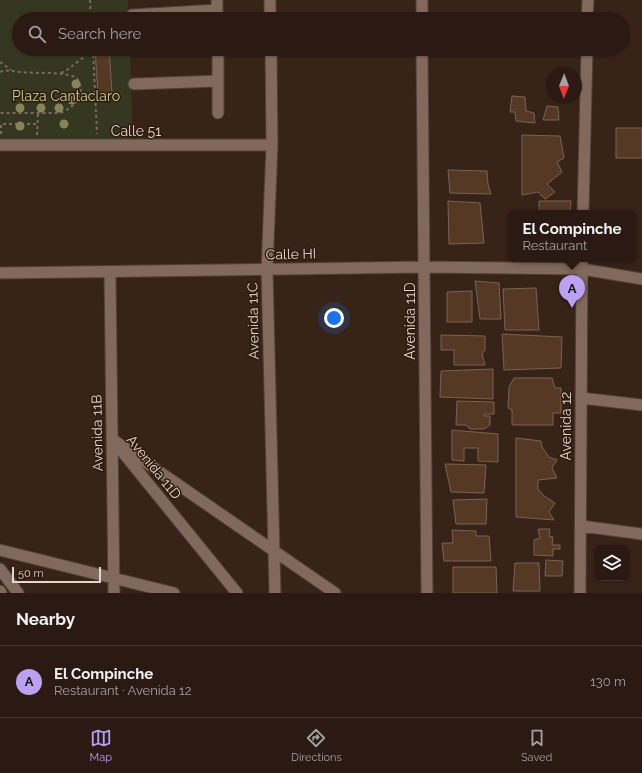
<!DOCTYPE html>
<html lang="en">
<head>
<meta charset="utf-8">
<style>
  body { margin:0; font-family:Raleway,sans-serif; background:#362721; color:#f1f3f6 }
  .controls { position:absolute; right:12px; bottom:12px; display:grid; overflow:hidden; border-radius:8px; box-shadow:0 1px 3px #0004 }
  .controls button { width:36px; height:36px; display:grid; place-items:center; padding:0; border:0; border-bottom:1px solid #463833; background:#2a1a13; color:#f1f3f6; font:20px sans-serif }
  .compass { position:absolute; left:546px; top:68px; width:36px; height:36px; border-radius:50%; background:#2a1a13; box-shadow:0 1px 3px #0004; rotate:181deg }
  .scale { position:absolute; left:12px; bottom:10px; width:89px; box-sizing:border-box; padding-left:4px; border:2px solid #e4d6cf; border-top:0; font-size:11px; line-height:14px; white-space:nowrap; color:#e4d6cf; -webkit-text-stroke:3px #2e1a0f; paint-order:stroke }
  .you { position:absolute; left:334px; top:318px; width:14px; height:14px; margin:-10px; border:3px solid #fff; border-radius:50%; background:#1a73e8; box-shadow:0 0 0 6px #1a73e833 }
  .badge { display:grid; place-items:center; width:26px; height:26px; border-radius:50%; background:#bca0f2; color:#111; font-size:13px; font-weight:700 }
  .pin { position:absolute; translate:-50% -33px; filter:drop-shadow(0 1px 2px #0008) }
  .pin::after { content:''; position:absolute; top:21px; width:14px; height:12px; background:inherit; clip-path:polygon(0 0,100% 0,50% 100%) }
  .popup { position:absolute; left:508px; top:210px; width:128px; height:52px; box-sizing:border-box; display:grid; place-content:center; border-radius:8px; background:#2a1a13; filter:drop-shadow(0 1px 3px #0005); font-size:13px; white-space:nowrap; color:#a5a1a0 }
  .popup b { font-size:15px; color:#f1f3f6 }
  .popup::after { content:''; position:absolute; left:50%; top:100%; margin-left:-8px; border:8px solid transparent; border-top-color:#2a1a13 }
  .list { margin:0; padding:0; list-style:none }
  h2 { display:flex; justify-content:space-between; align-items:center; height:52px; margin:0; padding:0 16px; font-size:17px }
  h2 small { font-size:13px; font-weight:400; color:#a5a1a0 }
  .list li { display:grid; grid-template-columns:26px 1fr auto; gap:12px; align-items:center; box-sizing:border-box; height:72px; padding:0 16px; border-top:1px solid #463833 }
  .list b { display:block; font-size:15px; white-space:nowrap }
  .list p { margin:0; font-size:13px; white-space:nowrap; color:#a5a1a0 }
  .list em { font-size:13px; font-style:normal; color:#a5a1a0 }
  .icon { flex:none; width:22px; height:22px; fill:none; stroke:currentColor; stroke-width:2; stroke-linecap:round; stroke-linejoin:round }
  .map { position:relative; flex:none; width:642px; height:593px; overflow:hidden }
  .search { position:absolute; background:#2a1a13; box-shadow:0 1px 3px #0004; left:12px; right:12px; top:12px; height:44px; display:flex; align-items:center; gap:10px; box-sizing:border-box; padding:0 14px; border-radius:22px; color:#a5a1a0; font-size:15px }
  .sheet { height:124px; background:#2a1a13 }
  nav { display:flex; justify-content:space-around; align-items:center; box-sizing:border-box; height:56px; border-top:1px solid #463833; background:#2a1a13; font-size:11px; color:#a5a1a0 }
  nav a { display:grid; justify-items:center; gap:2px }
  nav .on { color:#bca0f2 }
  .map>svg:first-child { display:block }
  .green { fill:#363721 }
  .building { fill:#563925; stroke:#7a6355 }
  .lines { fill:none; stroke-linecap:round; stroke-linejoin:round }
  .minor-casing { stroke:#524139; stroke-width:13 }
  .path { stroke:#7b6960; stroke-width:2; stroke-dasharray:3 3; stroke-linecap:butt }
  .minor { stroke:#82695d; stroke-width:11 }
  .tree { fill:#89835c }
  .labels { text-anchor:middle; dominant-baseline:central; stroke-width:3; stroke-linejoin:round; paint-order:stroke }
  .park-label { font-size:14px; fill:#ccd192; stroke:#2e1a0f }
  .street-label { font-size:14px; fill:#e4d6cf; stroke:#2e1a0f }
</style>
</head>
<body>
<div class="map">
<svg width="642" height="593" viewBox="0 0 642 593">
  <rect width="100%" height="100%" fill="#382319"/>
  <path class="green" d="M 0,0 L 128,0 L 128,19 L 19,19 L 19,49 L 130,49 L 133,143 L 0,143 Z"/>
  <path class="building" d="M 106,14 L 106,19 L 94,19 L 93,15 Z
    M 95,49 L 109,49 L 112,93 L 98,93 Z
    M 512,96 L 525,97 L 526,111 L 534,113 L 535,123 L 516,121 L 515,112 L 510,112 Z
    M 547,106 L 558,107 L 559,120 L 543,120 Z
    M 616,128 L 642,128 L 642,158 L 616,158 Z
    M 522,135 L 560,136 L 564,158 L 557,162 L 562,172 L 547,184 L 555,192 L 545,199 L 538,192 L 522,195 Z
    M 448,170 L 487,171 L 488,184 L 491,194 L 450,193 Z
    M 448,201 L 480,203 L 484,243 L 449,244 Z
    M 539,201 L 571,201 L 570,213 L 539,213 Z
    M 475,281 L 499,283 L 501,319 L 480,319 Z
    M 536,288 L 539,330 L 505,330 L 503,289 Z
    M 472,291 L 472,322 L 447,322 L 447,292 Z
    M 502,334 L 562,337 L 561,368 L 504,370 Z
    M 441,335 L 485,336 L 485,350 L 482,354 L 485,365 L 454,365 L 454,350 L 441,350 Z
    M 493,369 L 493,399 L 440,397 L 441,371 Z
    M 514,378 L 552,378 L 555,388 L 561,388 L 561,413 L 553,413 L 553,425 L 512,425 L 512,410 L 508,408 L 509,387 Z
    M 457,401 L 494,402 L 494,414 L 484,414 L 484,416 L 490,416 L 490,425 L 484,429 L 470,429 L 466,425 L 456,425 Z
    M 452,430 L 498,434 L 498,462 L 478,461 L 478,448 L 464,448 L 464,461 L 452,460 Z
    M 516,438 L 541,441 L 542,447 L 549,457 L 557,460 L 552,468 L 557,478 L 538,480 L 538,489 L 544,496 L 555,503 L 549,512 L 554,520 L 516,517 Z
    M 445,464 L 486,465 L 484,493 L 451,492 Z
    M 487,499 L 486,524 L 456,524 L 453,500 Z
    M 538,529 L 550,529 L 549,536 L 553,537 L 552,545 L 560,545 L 560,549 L 553,549 L 553,556 L 534,555 L 534,540 L 540,538 Z
    M 452,530 L 476,531 L 476,536 L 489,536 L 491,561 L 444,561 L 442,543 L 453,543 Z
    M 546,560 L 563,561 L 562,576 L 545,576 Z
    M 515,563 L 539,563 L 540,591 L 513,591 Z
    M 453,567 L 496,567 L 497,593 L 453,593 Z"/>
  <g class="lines">
    <defs>
      <path id="minor" d="M 217,0 L 217,19
        M 270,0 L 270,19
        M 422,0 L 422,19
        M 132,15 L 217,10
        M 587,19 L 588,0
        M 218,49 L 218,113
        M 271,49 L 272,145 L 267,270 L 275,593
        M 422,49 L 427,593
        M 134,84 L 218,81
        M 0,145 L 272,145
        M 583,213 L 587,49
        M 110,272 L 114,593
        M 0,273 L 424,267 L 582,269 L 642,279
        M 581,398 L 642,405
        M 581,526 L 642,534
        M 0,550 L 174,593
        M 0,569 L 18,593
        M 0,591 L 1,593
        M 237,593 L 112,439 L 335,593
        M 580,593 L 582,259"/>
    </defs>
    <use href="#minor" class="minor-casing"/>
    <path class="path" d="M 90,0 L 91,19
      M 93,49 L 97,134
      M 0,62 L 11,70
      M 0,72 C 8,69 14,72 22,72 C 40,74 58,71 76,77 C 88,93 76,107 60,113 L 0,113
      M 61,73 L 67,70 L 93,50
      M 1,134 L 1,124 L 38,124
      M 37,135 L 38,114"/>
    <use href="#minor" class="minor"/>
  </g>
  <g class="tree">
    <circle cx="76" cy="84" r="4.5"/>
    <circle cx="72" cy="100" r="4.5"/>
    <circle cx="20" cy="108" r="4.5"/>
    <circle cx="41" cy="108" r="4.5"/>
    <circle cx="59" cy="108" r="4.5"/>
    <circle cx="64" cy="124" r="4.5"/>
    <circle cx="20" cy="126" r="4.5"/>
  </g>
  <g class="labels">
    <g class="park-label">
      <text x="66" y="96">Plaza Cantaclaro</text>
    </g>
    <g class="street-label">
      <text x="136" y="131">Calle 51</text>
      <text transform="translate(291 254) rotate(-1)">Calle HI</text>
      <text transform="translate(253 321) rotate(-91)">Avenida 11C</text>
      <text transform="translate(410 321) rotate(-90)">Avenida 11D</text>
      <text transform="translate(566 426) rotate(-90)">Avenida 12</text>
      <text transform="translate(97 433) rotate(-91)">Avenida 11B</text>
      <text transform="translate(154 467) rotate(51)">Avenida 11D</text>
    </g>
  </g>
</svg>
<div class="controls">
<button><svg class="icon" aria-label="layers" viewBox="0 0 24 24"><path d="M12 4l9 5-9 5-9-5zM3 14l9 5 9-5"/></svg></button>
</div>
<svg class="compass" viewBox="-18 -18 36 36"><path d="M0-13l5 13h-10z" fill="#e53935"/><path d="M0 13l5-13h-10z" fill="#a5a1a0"/></svg>
<div class="scale">50 m</div>
<div class="you"></div>
<div class="pin badge" style="left:572px;top:308px">A</div>
<div class="popup"><b>El Compinche</b>Restaurant</div>
<div class="search"><svg class="icon" aria-label="search" viewBox="0 0 24 24"><circle cx="10" cy="10" r="6"/><path d="M15 15l6 6"/></svg>Search here</div>
</div>
<section class="sheet">
<h2>Nearby<small></small></h2>
<ul class="list">
<li><span class="badge">A</span><div><b>El Compinche</b><p>Restaurant · Avenida 12</p></div><em>130 m</em></li>
</ul>
</section>
<nav>
<a class="on"><svg class="icon" aria-label="map" viewBox="0 0 24 24"><path d="M3 6l6-2 6 2 6-2v14l-6 2-6-2-6 2zM9 4v14M15 6v14"/></svg>Map</a>
<a><svg class="icon" aria-label="directions" viewBox="0 0 24 24"><path d="M12 3l9 9-9 9-9-9zM9 14v-3h6M13 9l2 2-2 2"/></svg>Directions</a>
<a><svg class="icon" aria-label="saved" viewBox="0 0 24 24"><path d="M7 4h10v16l-5-4-5 4z"/></svg>Saved</a>
</nav>
</body>
</html>
